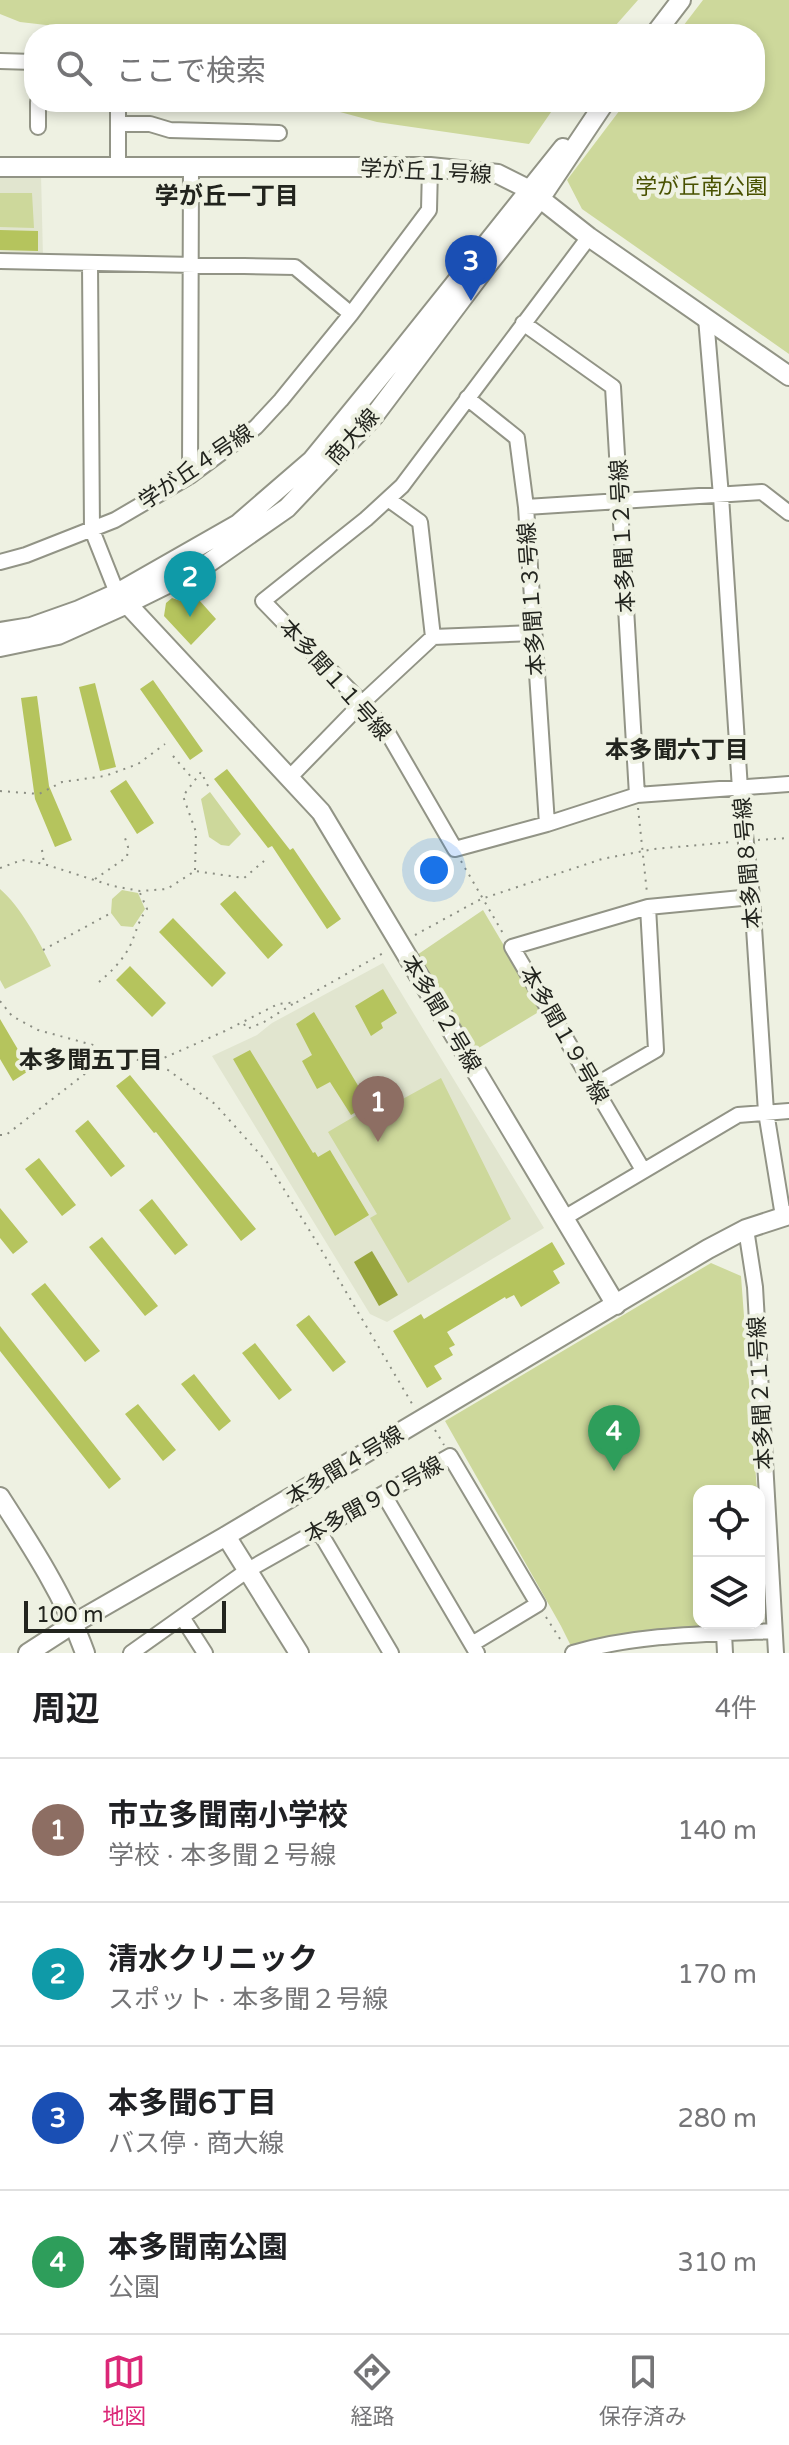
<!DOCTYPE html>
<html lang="ja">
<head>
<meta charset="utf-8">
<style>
  body { margin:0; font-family:"Varela Round","Noto Sans JP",sans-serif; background:#f6f6f6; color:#202124 }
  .controls { position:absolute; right:24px; bottom:24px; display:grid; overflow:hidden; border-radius:16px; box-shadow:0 4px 12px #0003 }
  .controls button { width:72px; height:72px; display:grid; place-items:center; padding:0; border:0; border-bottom:2px solid #e0e0e0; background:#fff; color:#202124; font:40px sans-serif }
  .scale { position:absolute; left:24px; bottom:20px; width:202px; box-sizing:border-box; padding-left:8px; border:4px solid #22241e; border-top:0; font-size:22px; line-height:28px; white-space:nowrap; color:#22241e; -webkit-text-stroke:6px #eef1e2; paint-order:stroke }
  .you { position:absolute; left:434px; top:870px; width:28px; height:28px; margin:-20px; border:6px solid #fff; border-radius:50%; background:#1a73e8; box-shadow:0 0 0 12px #1a73e833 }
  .badge { display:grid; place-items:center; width:52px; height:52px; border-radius:50%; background:#db2777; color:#fff; font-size:26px; font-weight:700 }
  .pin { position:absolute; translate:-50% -66px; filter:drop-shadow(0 2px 4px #0008) }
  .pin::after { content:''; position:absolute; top:42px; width:28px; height:24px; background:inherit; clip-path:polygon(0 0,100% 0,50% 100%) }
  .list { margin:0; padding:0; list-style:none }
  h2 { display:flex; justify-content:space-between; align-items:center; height:104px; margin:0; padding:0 32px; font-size:34px }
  h2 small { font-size:26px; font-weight:400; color:#757577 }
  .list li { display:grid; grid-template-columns:52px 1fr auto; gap:24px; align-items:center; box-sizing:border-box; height:144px; padding:0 32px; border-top:2px solid #e0e0e0 }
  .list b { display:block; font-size:30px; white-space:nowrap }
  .list p { margin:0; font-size:26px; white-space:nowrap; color:#757577 }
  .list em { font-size:26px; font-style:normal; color:#757577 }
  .icon { flex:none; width:44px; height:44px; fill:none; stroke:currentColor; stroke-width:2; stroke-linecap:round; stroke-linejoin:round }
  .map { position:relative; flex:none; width:789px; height:1653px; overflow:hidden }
  .search { position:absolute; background:#fff; box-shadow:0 4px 12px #0003; left:24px; right:24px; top:24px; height:88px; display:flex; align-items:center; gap:20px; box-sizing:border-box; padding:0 28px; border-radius:32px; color:#757577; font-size:30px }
  .sheet { height:680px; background:#fff }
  nav { display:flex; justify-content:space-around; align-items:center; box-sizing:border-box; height:112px; border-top:2px solid #e0e0e0; background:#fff; font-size:22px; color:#757577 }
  nav a { display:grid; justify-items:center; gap:4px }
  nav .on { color:#db2777 }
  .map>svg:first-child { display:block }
  .built { fill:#e1e5cf }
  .green { fill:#cdd89b }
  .water { fill:#99a63f }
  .building { fill:#b5c45d }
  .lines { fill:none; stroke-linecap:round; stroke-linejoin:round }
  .minor-casing { stroke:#929486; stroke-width:18 }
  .tertiary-casing { stroke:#929486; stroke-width:22 }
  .path { stroke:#8b8e83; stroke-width:2; stroke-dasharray:2 6; stroke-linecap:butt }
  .minor { stroke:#fff; stroke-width:14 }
  .tertiary { stroke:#fff; stroke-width:18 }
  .labels { text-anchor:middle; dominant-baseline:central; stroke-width:8; stroke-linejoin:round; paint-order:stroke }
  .street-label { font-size:22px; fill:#22241e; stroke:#eef1e2 }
  .park-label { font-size:22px; fill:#495100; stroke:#eef1e2 }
  .neighbourhood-label { font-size:24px; font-weight:bold; fill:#22241e; stroke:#eef1e2 }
</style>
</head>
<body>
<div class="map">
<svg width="789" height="1653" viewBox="0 0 789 1653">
  <rect width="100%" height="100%" fill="#eef1e2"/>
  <path class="built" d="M 0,174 L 41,174 L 43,257 L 0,257 Z
    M 383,963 L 544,1228 L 387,1322 L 370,1314 L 212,1056 L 257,1035 L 272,1023 Z"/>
  <path class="green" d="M 0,0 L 638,0 L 608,34 L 124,34 L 20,22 L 0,14 Z
    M 703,0 L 789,0 L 789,354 L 582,209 L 567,180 L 626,102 L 755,102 L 755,34 L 677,34 Z
    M 303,102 L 558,102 L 529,144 L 377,122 Z
    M 0,193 L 32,193 L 34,228 L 0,227 Z
    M 210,792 L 241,834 L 229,846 L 221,845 L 209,837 L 201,799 Z
    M 0,889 C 20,906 40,942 51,966 L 5,989 L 0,980 Z
    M 122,890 L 138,893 L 145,909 L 133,927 L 121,926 L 111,913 L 112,899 Z
    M 483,910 L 542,1010 L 472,1052 L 417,955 Z
    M 441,1078 L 511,1219 L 408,1283 L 370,1218 L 377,1214 L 328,1132 L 394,1093 L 399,1101 Z
    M 711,1263 L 741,1276 L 757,1491 L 699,1491 L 699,1623 L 751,1623 L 594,1639 L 572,1648 L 561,1626 L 445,1421 Z
    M 759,1521 L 766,1614 L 759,1619 Z"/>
  <path class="water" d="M 372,1251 L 398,1295 L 379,1306 L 354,1262 Z"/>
  <path class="building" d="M 0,230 L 38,231 L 38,251 L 0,250 Z
    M 191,591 L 216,619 L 191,645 L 164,616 L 166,603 L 172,598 L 181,601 Z
    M 153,680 L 203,751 L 190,760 L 140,689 Z
    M 95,683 L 116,767 L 100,771 L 79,687 Z
    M 37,696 L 49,786 L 72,840 L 55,847 L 35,799 L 21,698 Z
    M 227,769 L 290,850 L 293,848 L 341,919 L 327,929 L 272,846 L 268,848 L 214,779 Z
    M 126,780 L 154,823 L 137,834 L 110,791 Z
    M 235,891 L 283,945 L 268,959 L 220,904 Z
    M 173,918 L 226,973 L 212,987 L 159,932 Z
    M 130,966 L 166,1003 L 152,1017 L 116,980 Z
    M 383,989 L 397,1013 L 381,1023 L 383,1028 L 371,1036 L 355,1006 Z
    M 314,1012 L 369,1104 L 351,1115 L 330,1082 L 317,1089 L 302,1061 L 312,1055 L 296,1024 Z
    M 0,1019 L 30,1070 L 13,1081 L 0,1059 Z
    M 250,1050 L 313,1153 L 315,1152 L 318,1157 L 330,1150 L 369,1215 L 335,1236 L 233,1059 Z
    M 130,1075 L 256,1229 L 241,1241 L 156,1132 L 154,1133 L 116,1086 Z
    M 88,1120 L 125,1166 L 111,1177 L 75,1131 Z
    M 39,1158 L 76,1205 L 62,1216 L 25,1169 Z
    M 152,1199 L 188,1245 L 175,1255 L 139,1210 Z
    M 0,1208 L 28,1242 L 13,1254 L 0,1238 Z
    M 102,1237 L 158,1306 L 145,1316 L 89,1247 Z
    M 552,1242 L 565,1264 L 553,1271 L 560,1283 L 521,1307 L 514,1295 L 506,1299 L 505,1297 L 447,1332 L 455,1345 L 449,1348 L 453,1355 L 434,1366 L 442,1379 L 427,1388 L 393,1331 L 421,1314 L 424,1319 Z
    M 45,1283 L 100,1351 L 85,1362 L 31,1294 Z
    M 309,1315 L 346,1362 L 333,1372 L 296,1325 Z
    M 0,1326 L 121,1479 L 109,1489 L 0,1351 Z
    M 255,1343 L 292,1390 L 279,1400 L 242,1353 Z
    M 194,1374 L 231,1421 L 219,1431 L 181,1384 Z
    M 138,1404 L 176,1450 L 163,1461 L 125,1414 Z"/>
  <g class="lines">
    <defs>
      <path id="minor" d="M 0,61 L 34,62
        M 118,102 L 118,167
        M 118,124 L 150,124 L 170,130 L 279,133
        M 38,127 L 38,102
        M 589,237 L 402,486 L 366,519 L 263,601 L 362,703 L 389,735 L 455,849 L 547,824 L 637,795 L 789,784
        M 0,261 L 295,267 L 351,314
        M 90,264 L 92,530 L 117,593
        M 706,318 L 721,496 L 740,789 L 752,897 L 766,1112 L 783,1216
        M 523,323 L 613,387 L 637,795
        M 467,398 L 517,438 L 526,507 L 547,824
        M 190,476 L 191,167
        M 388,499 L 420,522 L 433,637
        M 526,507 L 762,492 L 789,513
        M 0,562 L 26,555 L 115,520 L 190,476 L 256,427 L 281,400 L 351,314 L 429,210 L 430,167
        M 290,777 L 362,703 L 433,637 L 534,633
        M 594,1086 L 656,1050 L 648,907
        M 643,1170 L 512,947 L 648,907 L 752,897
        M 564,1218 L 738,1115 L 789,1111
        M 746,1229 L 755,1287 L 776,1653
        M 384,1495 L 477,1653
        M 319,1531 L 391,1653
        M 182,1617 L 205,1653
        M 724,1633 L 725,1653
        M 131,1653 L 248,1570 L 450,1456 L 538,1604 L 472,1644
        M 573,1653 C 637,1634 708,1634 774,1631"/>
      <path id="tertiary" d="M 655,34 L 681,0
        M 0,167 L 430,167 L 498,174 L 528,189 L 589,237 L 789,376
        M 117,593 L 321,812 L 616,1305
        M 0,632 L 31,627 L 79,610 L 117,593 L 238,524 L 312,460 L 393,361 L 563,148
        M 0,647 L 58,635 L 127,604 L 204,566 L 287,508 L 374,416 L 486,267 L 540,199 L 605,102
        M 0,1497 C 31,1545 66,1599 85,1653
        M 226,1536 L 299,1653
        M 28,1653 L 73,1624 L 226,1536 L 708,1249 L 746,1229 L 789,1215"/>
    </defs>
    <use href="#minor" class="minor-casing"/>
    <use href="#tertiary" class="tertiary-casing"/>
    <path class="path" d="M 173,756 L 193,779
      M 0,791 L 39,794 L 62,782 L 105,776 L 138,764 L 165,744
      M 638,808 L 647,893
      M 758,840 L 789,838
      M 42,850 L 44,863
      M 461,861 L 504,935
      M 0,868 L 22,860 L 44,864 L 113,886 L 140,891 L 167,889 L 195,871 L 244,878 L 264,861
      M 195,870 L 196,832 L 183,796 L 201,772 L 210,790
      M 95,879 L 127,857 L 128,847 L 125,838
      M 415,935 L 481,899 L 602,859 L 654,849 L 732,842
      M 43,950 L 111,913
      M 99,982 C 111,972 123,960 130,946 C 136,933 138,921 147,909 L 140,893
      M 0,1001 L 12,1016 L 38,1030 L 93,1045 L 168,1070 L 215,1104 L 267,1162 L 316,1241 L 414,1407
      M 244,1024 L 247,1029 L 264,1022 L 296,1002
      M 150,1064 L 225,1031 L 278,1004 L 297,1002 L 385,952
      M 0,1135 L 6,1135 L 113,1052
      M 435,1430 L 444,1445
      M 546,1617 L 562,1642"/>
    <use href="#minor" class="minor"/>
    <use href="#tertiary" class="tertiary"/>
  </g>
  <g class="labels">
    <g class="street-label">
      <text transform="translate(426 172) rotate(3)">学が丘１号線</text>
      <text transform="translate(353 437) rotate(-48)">商大線</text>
      <text transform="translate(196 467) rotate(-34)">学が丘４号線</text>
      <text transform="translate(623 536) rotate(-93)">本多聞１２号線</text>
      <text transform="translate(532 599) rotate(-94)">本多聞１３号線</text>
      <text transform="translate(335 680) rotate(48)">本多聞１１号線</text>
      <text transform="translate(748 863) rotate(-95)">本多聞８号線</text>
      <text transform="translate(441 1014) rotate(59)">本多聞２号線</text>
      <text transform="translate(564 1035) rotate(60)">本多聞１９号線</text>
      <text transform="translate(761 1393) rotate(-93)">本多聞２１号線</text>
      <text transform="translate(345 1466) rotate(-31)">本多聞４号線</text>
      <text transform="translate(374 1500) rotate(-29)">本多聞９０号線</text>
    </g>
    <g class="park-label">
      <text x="701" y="187">学が丘南公園</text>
    </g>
    <g class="neighbourhood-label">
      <text x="227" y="196">学が丘一丁目</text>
      <text x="677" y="750">本多聞六丁目</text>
      <text x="91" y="1060">本多聞五丁目</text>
    </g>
  </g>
</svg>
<div class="controls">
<button><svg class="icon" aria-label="locate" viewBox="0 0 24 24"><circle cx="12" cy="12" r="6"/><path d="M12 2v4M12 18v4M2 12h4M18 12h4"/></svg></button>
<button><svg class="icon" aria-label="layers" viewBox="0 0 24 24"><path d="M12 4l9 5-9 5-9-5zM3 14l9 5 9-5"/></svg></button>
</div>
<div class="scale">100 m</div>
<div class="you"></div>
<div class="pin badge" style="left:378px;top:1142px;background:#8d6e63">1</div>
<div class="pin badge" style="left:190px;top:617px;background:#0f9aa8">2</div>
<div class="pin badge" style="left:471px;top:301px;background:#1a4fb4">3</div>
<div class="pin badge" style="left:614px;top:1471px;background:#2e9e5b">4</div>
<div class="search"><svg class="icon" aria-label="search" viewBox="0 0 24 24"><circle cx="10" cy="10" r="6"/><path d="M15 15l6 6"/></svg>ここで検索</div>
</div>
<section class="sheet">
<h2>周辺<small>4件</small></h2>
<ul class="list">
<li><span class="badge" style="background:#8d6e63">1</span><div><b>市立多聞南小学校</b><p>学校 · 本多聞２号線</p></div><em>140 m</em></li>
<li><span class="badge" style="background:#0f9aa8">2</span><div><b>清水クリニック</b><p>スポット · 本多聞２号線</p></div><em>170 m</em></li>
<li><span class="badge" style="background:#1a4fb4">3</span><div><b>本多聞6丁目</b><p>バス停 · 商大線</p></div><em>280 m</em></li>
<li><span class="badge" style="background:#2e9e5b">4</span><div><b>本多聞南公園</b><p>公園</p></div><em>310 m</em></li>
</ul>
</section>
<nav>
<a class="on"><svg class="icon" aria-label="map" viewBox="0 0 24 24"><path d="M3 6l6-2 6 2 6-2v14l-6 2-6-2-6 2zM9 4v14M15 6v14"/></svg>地図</a>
<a><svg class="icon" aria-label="directions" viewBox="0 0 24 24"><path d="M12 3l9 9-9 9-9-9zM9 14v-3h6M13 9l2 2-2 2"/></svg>経路</a>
<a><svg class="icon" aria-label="saved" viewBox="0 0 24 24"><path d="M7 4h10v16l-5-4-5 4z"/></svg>保存済み</a>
</nav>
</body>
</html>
